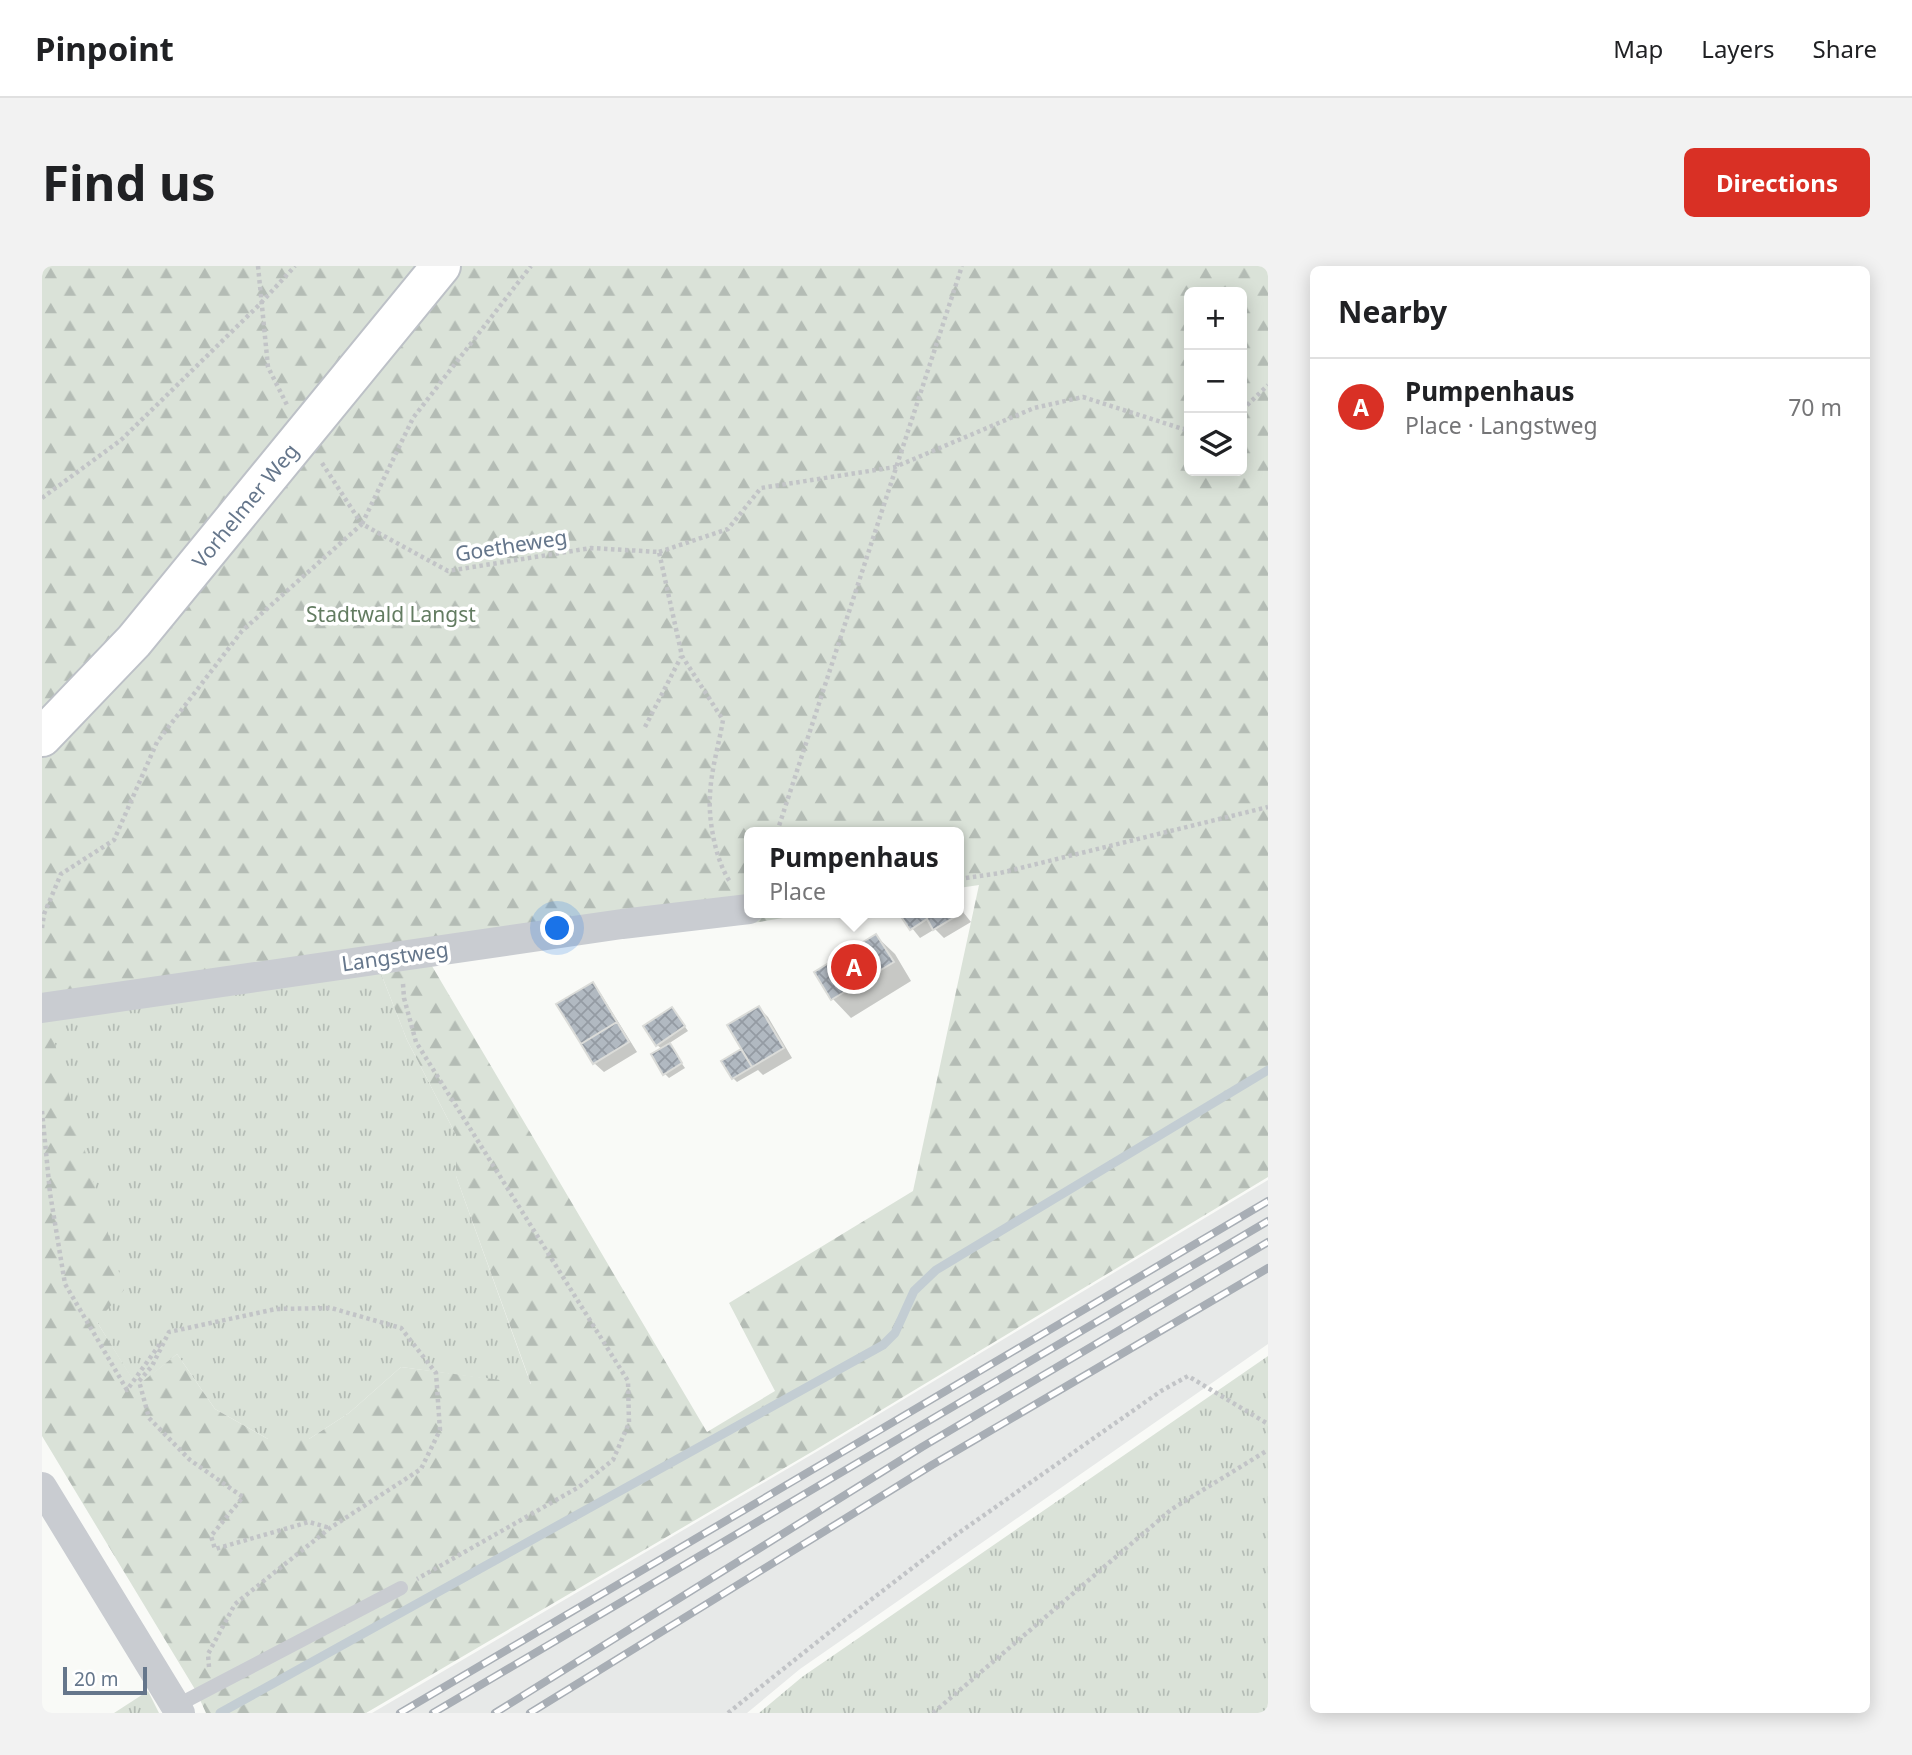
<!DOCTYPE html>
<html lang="en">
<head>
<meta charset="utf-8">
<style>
  body { margin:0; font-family:"Noto Sans",sans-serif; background:#f2f2f2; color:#202124 }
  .controls { position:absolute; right:21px; top:21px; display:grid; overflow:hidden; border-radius:10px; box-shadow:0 4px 18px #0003 }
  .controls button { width:63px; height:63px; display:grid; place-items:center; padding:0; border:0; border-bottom:2px solid #e0e0e0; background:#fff; color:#202124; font:35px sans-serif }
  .scale { position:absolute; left:21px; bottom:18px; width:84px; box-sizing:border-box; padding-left:7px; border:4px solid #65768b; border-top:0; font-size:19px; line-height:24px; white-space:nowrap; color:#65768b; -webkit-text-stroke:5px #fff; paint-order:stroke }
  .you { position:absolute; left:516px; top:663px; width:24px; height:24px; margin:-18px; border:5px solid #fff; border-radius:50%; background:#1a73e8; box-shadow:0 0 0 10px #1a73e833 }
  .badge { display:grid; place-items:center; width:46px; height:46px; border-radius:50%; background:#d93025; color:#fff; font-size:23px; font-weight:700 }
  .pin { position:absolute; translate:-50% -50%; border:4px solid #fff; box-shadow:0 2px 7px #0006 }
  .popup { position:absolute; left:702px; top:561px; width:220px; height:91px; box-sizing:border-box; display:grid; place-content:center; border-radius:10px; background:#fff; filter:drop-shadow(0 2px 5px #0005); font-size:23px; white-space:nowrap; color:#757577 }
  .popup b { font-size:26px; color:#202124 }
  .popup::after { content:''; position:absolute; left:50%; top:100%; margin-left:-14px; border:14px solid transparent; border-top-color:#fff }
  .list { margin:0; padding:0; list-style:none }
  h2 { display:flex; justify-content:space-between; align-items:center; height:91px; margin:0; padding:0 28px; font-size:30px }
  h2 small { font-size:23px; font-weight:400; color:#757577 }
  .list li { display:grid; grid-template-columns:46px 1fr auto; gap:21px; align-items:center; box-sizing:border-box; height:98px; padding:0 28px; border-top:2px solid #e0e0e0 }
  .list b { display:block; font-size:26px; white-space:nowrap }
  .list p { margin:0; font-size:23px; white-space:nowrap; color:#757577 }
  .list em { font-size:23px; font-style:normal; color:#757577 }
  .icon { flex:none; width:38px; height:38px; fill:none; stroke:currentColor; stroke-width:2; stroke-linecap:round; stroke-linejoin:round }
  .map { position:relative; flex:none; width:1226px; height:1447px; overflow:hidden; border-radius:10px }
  header { display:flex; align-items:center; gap:42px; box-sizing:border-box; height:98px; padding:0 35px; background:#fff; border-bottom:2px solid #e0e0e0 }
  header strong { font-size:33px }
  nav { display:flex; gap:38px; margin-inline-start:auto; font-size:24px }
  .intro { display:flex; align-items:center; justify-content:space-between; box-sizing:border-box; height:168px; padding:0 42px }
  h1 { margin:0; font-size:49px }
  .button { padding:18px 32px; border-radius:10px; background:#d93025; color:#fff; font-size:24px; font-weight:700 }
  main { display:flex; gap:42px; padding:0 42px }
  aside { flex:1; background:#fff; border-radius:10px; box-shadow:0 4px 18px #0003 }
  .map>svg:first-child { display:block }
  .built { fill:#e7e9e8 }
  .grass { fill:url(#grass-tufts) }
  .forest { fill:url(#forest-firs); fill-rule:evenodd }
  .shadow { fill:#0003 }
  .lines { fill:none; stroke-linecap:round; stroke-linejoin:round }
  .stream { stroke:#c3cdd3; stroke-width:9 }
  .building { fill:url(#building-cross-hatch); stroke:#dbdcd9; stroke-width:2 }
  .secondary-casing { stroke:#bdc1c7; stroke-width:42 }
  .path { stroke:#c2c4c7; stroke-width:4.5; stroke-dasharray:3.5 3.5; stroke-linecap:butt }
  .lane { stroke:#c9ccd1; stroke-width:14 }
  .street { stroke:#c9ccd1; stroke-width:30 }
  .secondary { stroke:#fff; stroke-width:38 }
  .rail-casing { stroke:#a8aeb5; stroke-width:8 }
  .rail { stroke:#fff; stroke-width:5; stroke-dasharray:16; stroke-linecap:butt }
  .labels { text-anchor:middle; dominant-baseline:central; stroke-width:7; stroke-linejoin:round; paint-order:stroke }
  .street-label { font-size:21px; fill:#65768b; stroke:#fff }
  .park-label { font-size:21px; fill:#637c61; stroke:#fff }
</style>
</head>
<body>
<header>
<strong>Pinpoint</strong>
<nav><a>Map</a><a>Layers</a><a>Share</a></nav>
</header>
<div class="intro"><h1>Find us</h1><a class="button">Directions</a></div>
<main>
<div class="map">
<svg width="1226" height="1447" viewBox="0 0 1226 1447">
  <defs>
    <pattern id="grass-tufts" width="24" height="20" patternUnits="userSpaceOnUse" patternTransform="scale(1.75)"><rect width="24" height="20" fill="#dae2d8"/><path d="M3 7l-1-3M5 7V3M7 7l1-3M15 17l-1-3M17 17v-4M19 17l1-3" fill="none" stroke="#b4bcb5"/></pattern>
    <pattern id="forest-firs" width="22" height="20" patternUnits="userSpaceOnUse" patternTransform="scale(1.75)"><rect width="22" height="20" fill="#dae2d8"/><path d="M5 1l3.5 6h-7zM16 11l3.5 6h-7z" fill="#b4bcb5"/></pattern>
    <pattern id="building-cross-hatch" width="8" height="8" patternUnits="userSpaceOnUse" patternTransform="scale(1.75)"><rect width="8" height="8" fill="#b1b9c1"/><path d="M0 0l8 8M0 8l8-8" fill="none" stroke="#949ba3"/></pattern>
  </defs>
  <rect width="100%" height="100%" fill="#f9faf7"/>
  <path class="built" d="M 1226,914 L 1226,1078 L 758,1403 L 705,1447 L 330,1447 L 774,1186 Z"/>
  <path class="grass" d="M 338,705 L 365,774 L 414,869 L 414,910 L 489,1119 L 359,1101 L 307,1147 L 267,1173 L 226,1173 L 173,1143 L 135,1088 L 95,1121 L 55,1056 L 6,753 Z
    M 1226,1090 L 1226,1447 L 717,1447 L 760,1411 Z
    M 106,1425 L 117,1447 L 72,1447 Z"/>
  <path class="forest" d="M 0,0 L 1226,0 L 1226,911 L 773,1184 L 324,1447 L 164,1447 L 154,1425 L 0,1170 ZM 1147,26 L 1200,26 L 1200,205 L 1147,205 ZM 707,566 L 917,566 L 917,622 L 937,619 L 871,925 L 687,1037 L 733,1125 L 665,1166 L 387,695 L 711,657 L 771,647 L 707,647 ZM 338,705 L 365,774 L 414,869 L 414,910 L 489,1118 L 359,1101 L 307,1147 L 267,1173 L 226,1173 L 173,1143 L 135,1088 L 95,1120 L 55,1056 L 82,1024 L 6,753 Z"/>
  <path class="shadow" d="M 917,641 L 929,656 L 902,672 L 893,663 L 878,672 L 862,652 L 871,647 L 917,647 Z
    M 834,670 L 853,688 L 869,715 L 809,752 L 791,733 L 774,706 Z
    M 550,719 L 559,728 L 595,786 L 562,806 L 552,797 Z
    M 717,742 L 726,751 L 750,792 L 721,809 L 716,804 L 695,816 L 691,812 L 699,785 L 705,791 Z
    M 634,748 L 646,765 L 626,778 L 643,802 L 627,812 L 623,808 L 620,783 L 615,779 Z"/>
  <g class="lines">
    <path class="stream" d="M 178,1447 L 841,1079 L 853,1067 L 872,1025 L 894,1004 L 1226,804"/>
  </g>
  <path class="building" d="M 917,641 L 921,646 L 891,664 L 885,653 L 868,664 L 860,652 L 868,647 L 917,647 Z
    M 834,668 L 852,696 L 789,734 L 772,706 Z
    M 551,716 L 575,756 L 539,778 L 514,738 Z
    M 717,740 L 742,782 L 710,801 L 685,759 Z
    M 630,741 L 643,760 L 614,780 L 601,760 Z
    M 575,756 L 587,776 L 551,798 L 539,778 Z
    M 628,777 L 640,797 L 621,809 L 609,788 Z
    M 699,783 L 710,801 L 690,813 L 679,795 Z"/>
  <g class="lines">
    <defs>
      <g id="secondary">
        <path id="s1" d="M 0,471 L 92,375 L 399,0"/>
      </g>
    </defs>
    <use href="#secondary" class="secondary-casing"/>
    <path class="path" d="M 216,0 L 226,101 L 245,139
      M 1200,144 L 1226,119
      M 280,197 L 319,257
      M 0,232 L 79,174 L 218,38 L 253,0
      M 320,258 L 371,152 L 489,0
      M 617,286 L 686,263 L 719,222 L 853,201 L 992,142 L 1041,131 L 1141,163 L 1147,162
      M 603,461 L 639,391
      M 735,566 L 920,0
      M 917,613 L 958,607 L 1226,541
      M 0,662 L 2,648 L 19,608 L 72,574 L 115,476 L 200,365 L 320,258 L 406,305 L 549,282 L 617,286 L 640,390 L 681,454 C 677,478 669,504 668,529 C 666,554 674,597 689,617
      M 361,718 L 362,732 L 374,776 L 586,1115 L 587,1157 L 571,1194 L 537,1221 L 375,1313
      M 0,845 L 8,927 L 23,1018 L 85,1124 L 118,1078
      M 167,1401 L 166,1388 L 193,1338 L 288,1262 L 379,1203 L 398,1164 L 394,1107 L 359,1062 L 289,1042 L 234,1043 L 127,1066 L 110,1100 L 97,1115 L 107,1152 L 148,1194 L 201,1231 L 169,1270 L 173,1283 L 267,1256 L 288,1262
      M 686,1447 L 804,1353 L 908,1273 L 1119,1125 L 1146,1110 L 1226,1158
      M 891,1447 L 1130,1243 L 1226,1184"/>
    <path class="lane" d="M 134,1440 L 359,1322"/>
    <path class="street" d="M 0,742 L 580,658 L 707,643
      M 0,1221 L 138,1447"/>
    <use href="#secondary" class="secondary"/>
    <defs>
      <path id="rail" d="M 358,1447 L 1226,935
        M 391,1447 L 1226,955
        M 453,1447 L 880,1181 L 1226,976
        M 488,1447 L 890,1199 L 1226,1002"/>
    </defs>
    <use href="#rail" class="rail-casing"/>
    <use href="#rail" class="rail"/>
  </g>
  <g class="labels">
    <g class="street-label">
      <text stroke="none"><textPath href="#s1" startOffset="308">Vorhelmer Weg</textPath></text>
      <text transform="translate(469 279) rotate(-9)">Goetheweg</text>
      <text transform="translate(353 690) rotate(-8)">Langstweg</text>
    </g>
    <g class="park-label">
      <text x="349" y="348">Stadtwald Langst</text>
    </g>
  </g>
</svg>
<div class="controls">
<button>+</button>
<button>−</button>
<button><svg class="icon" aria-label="layers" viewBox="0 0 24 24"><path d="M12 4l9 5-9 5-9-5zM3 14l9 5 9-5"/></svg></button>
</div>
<div class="scale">20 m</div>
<div class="you"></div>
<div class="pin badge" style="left:812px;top:701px">A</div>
<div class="popup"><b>Pumpenhaus</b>Place</div>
</div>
<aside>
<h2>Nearby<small></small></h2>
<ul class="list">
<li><span class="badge">A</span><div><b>Pumpenhaus</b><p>Place · Langstweg</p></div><em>70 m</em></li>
</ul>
</aside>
</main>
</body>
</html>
